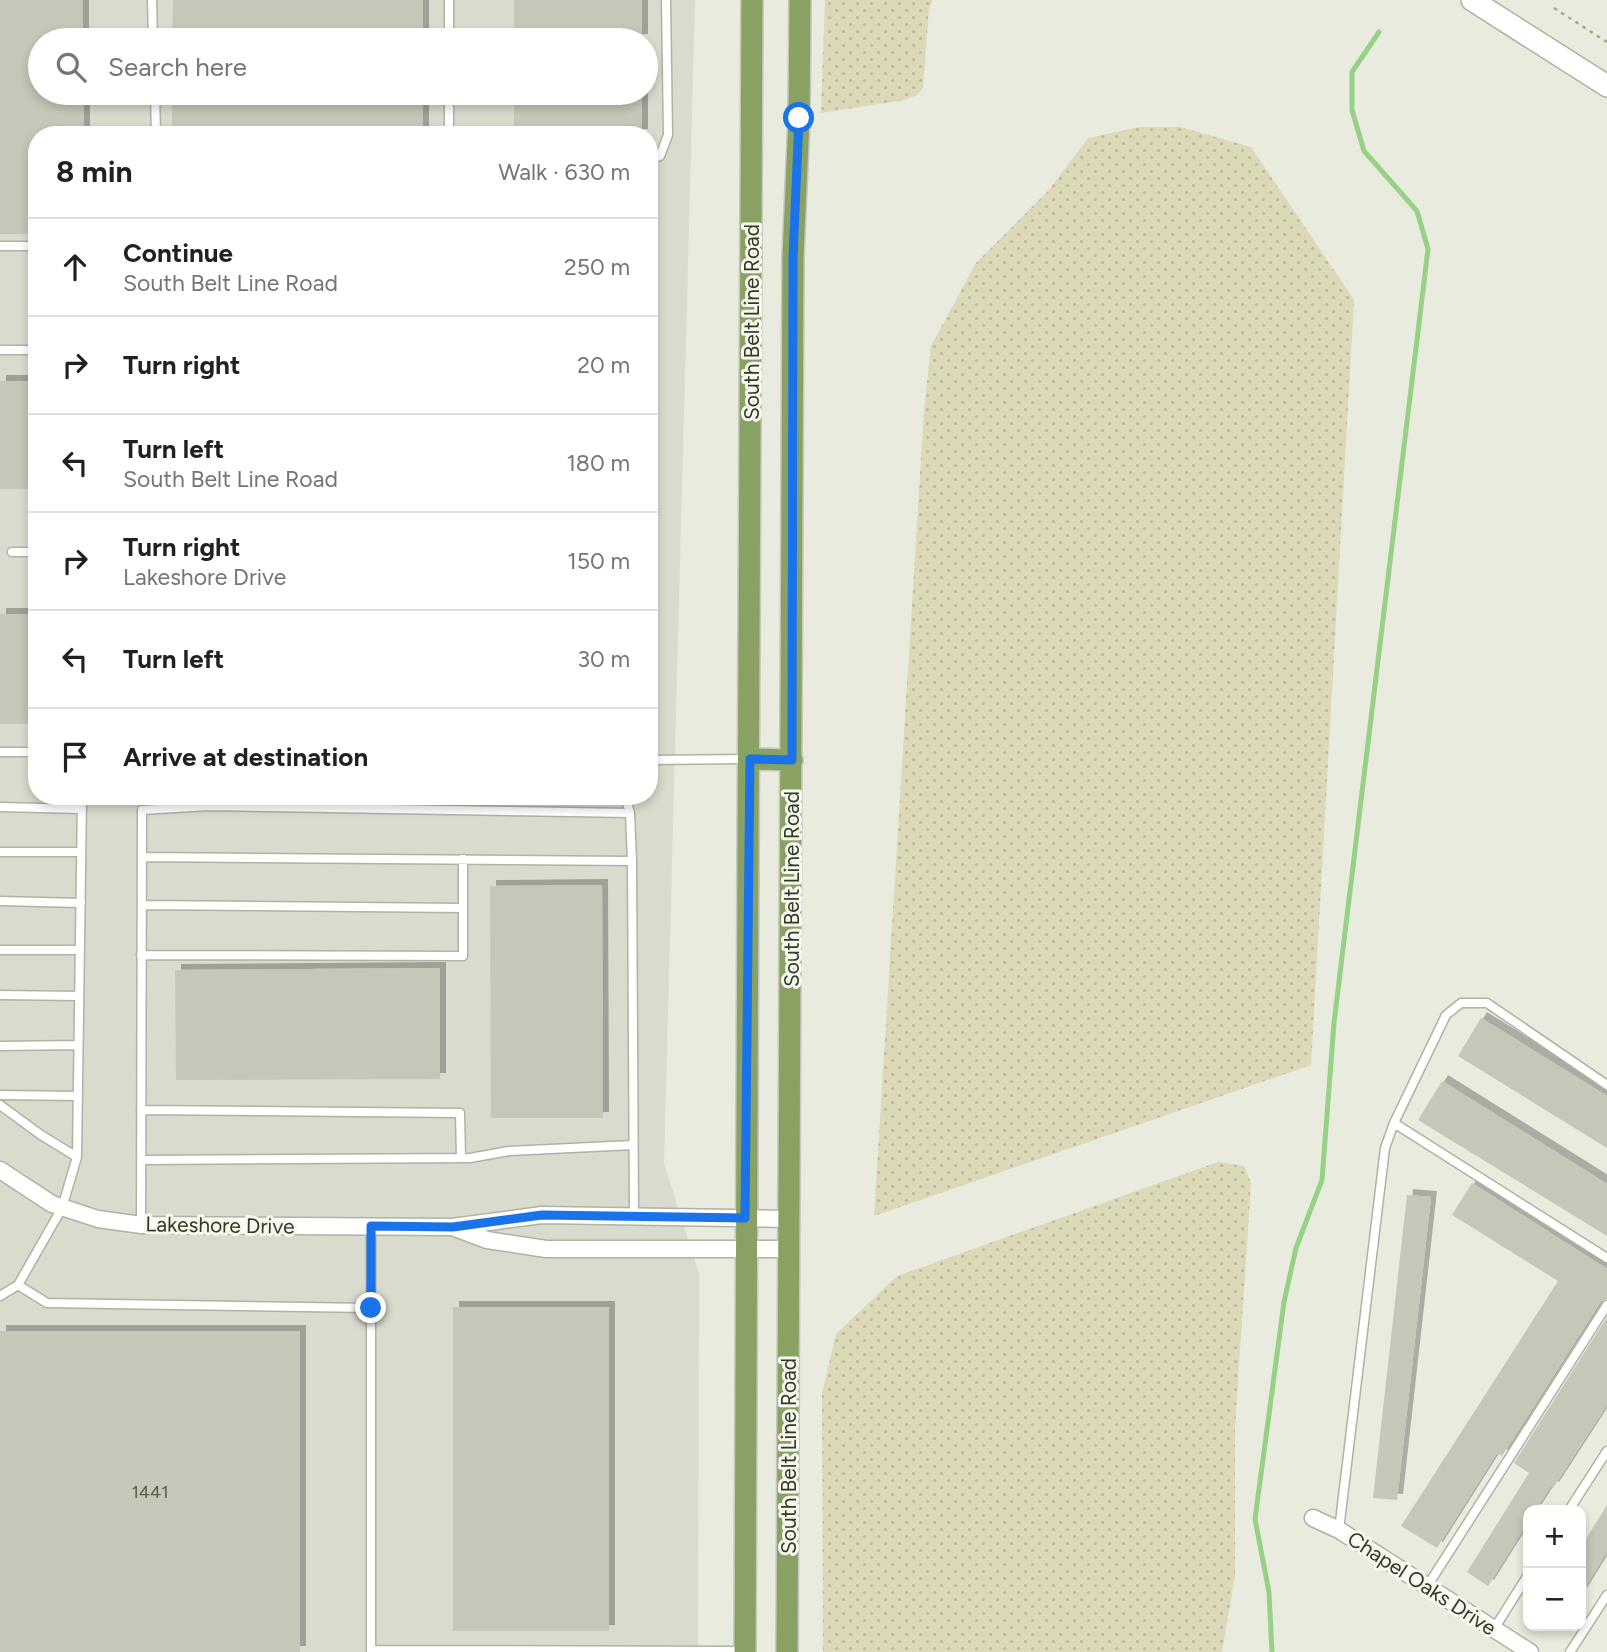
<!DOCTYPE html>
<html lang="en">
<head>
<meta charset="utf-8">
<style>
  body { margin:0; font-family:Figtree,sans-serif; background:#f6f6f6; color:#202124 }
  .controls { position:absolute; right:21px; bottom:21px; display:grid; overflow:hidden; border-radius:14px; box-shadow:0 4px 10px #0003 }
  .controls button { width:63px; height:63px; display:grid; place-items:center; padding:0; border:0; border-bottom:2px solid #e0e0e0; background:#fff; color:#202124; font:35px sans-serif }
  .stop { position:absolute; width:21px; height:21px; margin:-16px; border:5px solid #1a73e8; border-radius:50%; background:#fff }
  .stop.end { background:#1a73e8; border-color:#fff; box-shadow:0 2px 7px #0008 }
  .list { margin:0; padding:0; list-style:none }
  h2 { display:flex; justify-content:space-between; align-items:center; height:91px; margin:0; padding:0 28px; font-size:30px }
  h2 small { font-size:23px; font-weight:400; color:#757577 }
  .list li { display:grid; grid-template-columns:46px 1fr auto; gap:21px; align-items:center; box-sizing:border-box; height:98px; padding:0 28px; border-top:2px solid #e0e0e0 }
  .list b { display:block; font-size:26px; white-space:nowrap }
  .list p { margin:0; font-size:23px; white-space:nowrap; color:#757577 }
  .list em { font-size:23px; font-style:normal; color:#757577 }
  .icon { flex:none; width:38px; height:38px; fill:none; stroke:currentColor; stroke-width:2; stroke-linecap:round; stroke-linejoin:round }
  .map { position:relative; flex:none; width:1607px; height:1652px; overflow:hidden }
  .search { position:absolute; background:#fff; box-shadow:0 4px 10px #0003; left:28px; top:28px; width:630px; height:77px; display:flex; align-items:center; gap:18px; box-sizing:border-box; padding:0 24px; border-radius:38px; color:#757577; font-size:26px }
  .panel { position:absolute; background:#fff; box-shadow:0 4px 10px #0003; left:28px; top:126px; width:630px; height:679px; border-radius:28px }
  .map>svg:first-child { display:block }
  .built { fill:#d8dbce; fill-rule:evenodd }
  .grass { fill:url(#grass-dots) }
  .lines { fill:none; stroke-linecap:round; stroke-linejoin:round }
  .stream { stroke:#96d186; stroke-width:5 }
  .building { fill:#c5c8b8; filter:url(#shadow) }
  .service-casing { stroke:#aeb3a2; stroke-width:11 }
  .minor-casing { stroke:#aeb3a2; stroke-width:19 }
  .tertiary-casing { stroke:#aeb3a2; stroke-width:24 }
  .primary-casing { stroke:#c5c8c1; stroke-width:24 }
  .path { stroke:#9faf7f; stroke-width:2.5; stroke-dasharray:3.5 5; stroke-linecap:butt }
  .service { stroke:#fff; stroke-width:8 }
  .minor { stroke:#fff; stroke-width:16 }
  .tertiary { stroke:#fff; stroke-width:21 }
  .primary { stroke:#89a163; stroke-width:21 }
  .route { stroke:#1a73e8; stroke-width:9 }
  .labels { text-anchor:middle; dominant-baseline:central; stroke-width:6; stroke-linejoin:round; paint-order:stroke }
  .number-label { font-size:18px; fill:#565e46 }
  .street-label { font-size:21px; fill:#313b20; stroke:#f6f7f0 }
</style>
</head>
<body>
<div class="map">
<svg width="1607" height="1652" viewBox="0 0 1607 1652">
  <defs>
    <pattern id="grass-dots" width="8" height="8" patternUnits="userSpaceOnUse" patternTransform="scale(1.75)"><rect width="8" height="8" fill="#dcd9b8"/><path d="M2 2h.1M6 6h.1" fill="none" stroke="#bdbb9e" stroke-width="1.8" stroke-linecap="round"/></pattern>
    <filter id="shadow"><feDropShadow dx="6" dy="-6" stdDeviation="0" flood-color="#0004"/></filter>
  </defs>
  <rect width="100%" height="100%" fill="#e9ebdf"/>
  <path class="built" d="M 0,0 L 695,0 L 664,1163 L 699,1274 L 698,1652 L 0,1652 ZM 40,40 L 646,40 L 646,93 L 40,93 ZM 37,135 L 649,135 L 649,796 L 37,796 Z"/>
  <path class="grass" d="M 825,0 L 933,0 L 929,8 L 923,88 L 917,95 L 905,100 L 821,113 Z
    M 1139,127 L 1181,127 L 1251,147 L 1354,300 L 1311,1065 L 874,1216 L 924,411 L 931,346 L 976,263 L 1048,191 L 1088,138 Z
    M 1218,1162 L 1244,1166 L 1251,1183 L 1235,1427 L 1235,1576 L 1222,1652 L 823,1652 L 822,1393 L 836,1334 L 897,1276 Z"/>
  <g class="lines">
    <path class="stream" d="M 1272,1652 L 1269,1592 L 1255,1519 L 1284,1302 L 1296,1248 L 1322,1180 L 1334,1023 L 1428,249 L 1417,211 L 1364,151 L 1352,110 L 1352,72 L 1379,32"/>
  </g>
  <path class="building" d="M 0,0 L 83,0 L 83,40 L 40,40 L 40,93 L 84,93 L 84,135 L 37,135 L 37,234 L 0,234 Z
    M 173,0 L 423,0 L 423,40 L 172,40 Z
    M 514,0 L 642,0 L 642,40 L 514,40 Z
    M 172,93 L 423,93 L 423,135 L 172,135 Z
    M 514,93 L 642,93 L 642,135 L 514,135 Z
    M 0,381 L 37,381 L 37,489 L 0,489 Z
    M 0,614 L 37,614 L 37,724 L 0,724 Z
    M 602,885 L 603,1118 L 491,1118 L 490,886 Z
    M 440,968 L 440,1079 L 176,1080 L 175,970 Z
    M 1481,1018 L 1607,1096 L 1607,1148 L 1458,1056 Z
    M 1442,1081 L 1607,1184 L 1607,1236 L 1418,1120 Z
    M 1472,1183 L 1607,1269 L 1607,1299 L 1601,1301 L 1502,1456 L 1497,1453 L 1437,1548 L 1401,1526 L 1558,1281 L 1452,1215 Z
    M 1407,1195 L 1431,1197 L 1397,1500 L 1373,1498 Z
    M 453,1307 L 609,1307 L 609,1631 L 453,1631 Z
    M 1607,1317 L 1607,1405 L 1553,1488 L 1551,1486 L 1536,1510 L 1528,1510 L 1528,1522 L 1488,1586 L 1467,1572 L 1529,1473 L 1514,1463 Z
    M 0,1331 L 300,1331 L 300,1652 L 0,1652 Z
    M 1607,1505 L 1607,1552 L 1581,1594 L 1581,1547 Z"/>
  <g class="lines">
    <defs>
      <path id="service" d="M 152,0 L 153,40
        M 449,0 L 449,40
        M 155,93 L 156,135
        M 449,93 L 449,135
        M 649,160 L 660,156 L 668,135 L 666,0
        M 0,246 L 37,246
        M 0,350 L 37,350
        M 12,552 L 37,552
        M 0,752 L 37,752
        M 649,760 L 748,759
        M 625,796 L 630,813 L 632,861 L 634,1216
        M 208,806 L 630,813
        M 0,807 L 82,809
        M 0,852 L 81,852
        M 142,857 L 632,861
        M 0,901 L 81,903
        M 142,905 L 463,908
        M 0,950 L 80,950
        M 141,955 L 463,956 L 463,859
        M 0,995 L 79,996
        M 0,1046 L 78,1045
        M 0,1095 L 77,1096
        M 0,1105 L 41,1135 L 77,1157 L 62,1208 L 18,1285 L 0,1296
        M 141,1110 L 460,1113 L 461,1158
        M 1394,1123 L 1607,1258
        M 77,1157 L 82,796
        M 141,1160 L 470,1158 L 509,1151 L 633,1145
        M 141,1225 L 142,810 L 208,806 L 208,796
        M 371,1226 L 371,1652
        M 18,1285 L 47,1303 L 371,1308
        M 1569,1510 L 1607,1451
        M 1339,1530 L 1385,1148 L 1394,1123 L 1446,1015 L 1461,1003 L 1487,1003 L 1607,1085
        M 1428,1585 L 1607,1305
        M 1494,1629 L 1528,1575
        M 371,1650 L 743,1651
        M 1570,1652 L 1607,1595"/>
      <path id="minor" d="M 0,1170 L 52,1204 L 98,1219 L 141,1225 L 452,1227 L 542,1215 L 790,1219
        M 455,1228 L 487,1240 L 546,1249 L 790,1249
        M 1313,1518 L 1339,1530 L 1530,1652"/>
      <path id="tertiary" d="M 1472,0 L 1607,86"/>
      <path id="primary" d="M 749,759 L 792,760
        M 745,1652 C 746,1101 750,551 752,0
        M 787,1652 L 793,257 L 799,118 L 800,0"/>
    </defs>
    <use href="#service" class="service-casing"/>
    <use href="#minor" class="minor-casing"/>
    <use href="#tertiary" class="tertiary-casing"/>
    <use href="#primary" class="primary-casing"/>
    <path class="path" d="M 1554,8 L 1607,42"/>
    <use href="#service" class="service"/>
    <use href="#minor" class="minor"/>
    <use href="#tertiary" class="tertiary"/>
    <use href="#primary" class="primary"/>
  </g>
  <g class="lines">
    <path class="route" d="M 371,1308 L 371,1226 L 453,1227 L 542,1215 L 745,1218 L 750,759 L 792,760 L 793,257 L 799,118"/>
  </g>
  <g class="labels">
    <g class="number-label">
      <text x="150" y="1492">1441</text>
    </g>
    <g class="street-label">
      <text transform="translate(751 322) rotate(-90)">South Belt Line Road</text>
      <text transform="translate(791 889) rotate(-90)">South Belt Line Road</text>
      <text transform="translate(220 1225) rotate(1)">Lakeshore Drive</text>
      <text transform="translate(788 1456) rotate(-90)">South Belt Line Road</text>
      <text transform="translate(1422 1583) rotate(33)">Chapel Oaks Drive</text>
    </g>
  </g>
</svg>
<div class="controls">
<button>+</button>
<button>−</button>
</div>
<div class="stop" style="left:799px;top:118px"></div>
<div class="stop end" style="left:371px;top:1308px"></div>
<div class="search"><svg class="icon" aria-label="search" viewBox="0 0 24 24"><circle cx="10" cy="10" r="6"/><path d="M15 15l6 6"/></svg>Search here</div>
<section class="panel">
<h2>8 min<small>Walk · 630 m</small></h2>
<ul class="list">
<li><svg class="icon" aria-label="ahead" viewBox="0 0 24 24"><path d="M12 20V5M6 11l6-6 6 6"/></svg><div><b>Continue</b><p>South Belt Line Road</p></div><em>250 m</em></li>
<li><svg class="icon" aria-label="right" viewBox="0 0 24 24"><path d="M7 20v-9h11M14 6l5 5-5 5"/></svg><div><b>Turn right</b></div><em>20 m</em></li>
<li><svg class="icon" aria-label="left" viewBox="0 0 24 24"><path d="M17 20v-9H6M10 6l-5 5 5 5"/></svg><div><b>Turn left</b><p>South Belt Line Road</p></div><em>180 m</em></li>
<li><svg class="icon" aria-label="right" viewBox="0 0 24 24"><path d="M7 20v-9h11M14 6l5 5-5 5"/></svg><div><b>Turn right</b><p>Lakeshore Drive</p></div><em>150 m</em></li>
<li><svg class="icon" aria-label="left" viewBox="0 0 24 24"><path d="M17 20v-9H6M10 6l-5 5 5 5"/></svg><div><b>Turn left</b></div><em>30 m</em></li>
<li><svg class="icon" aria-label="arrive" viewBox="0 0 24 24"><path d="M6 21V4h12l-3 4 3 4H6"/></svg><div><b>Arrive at destination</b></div></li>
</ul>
</section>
</div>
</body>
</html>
